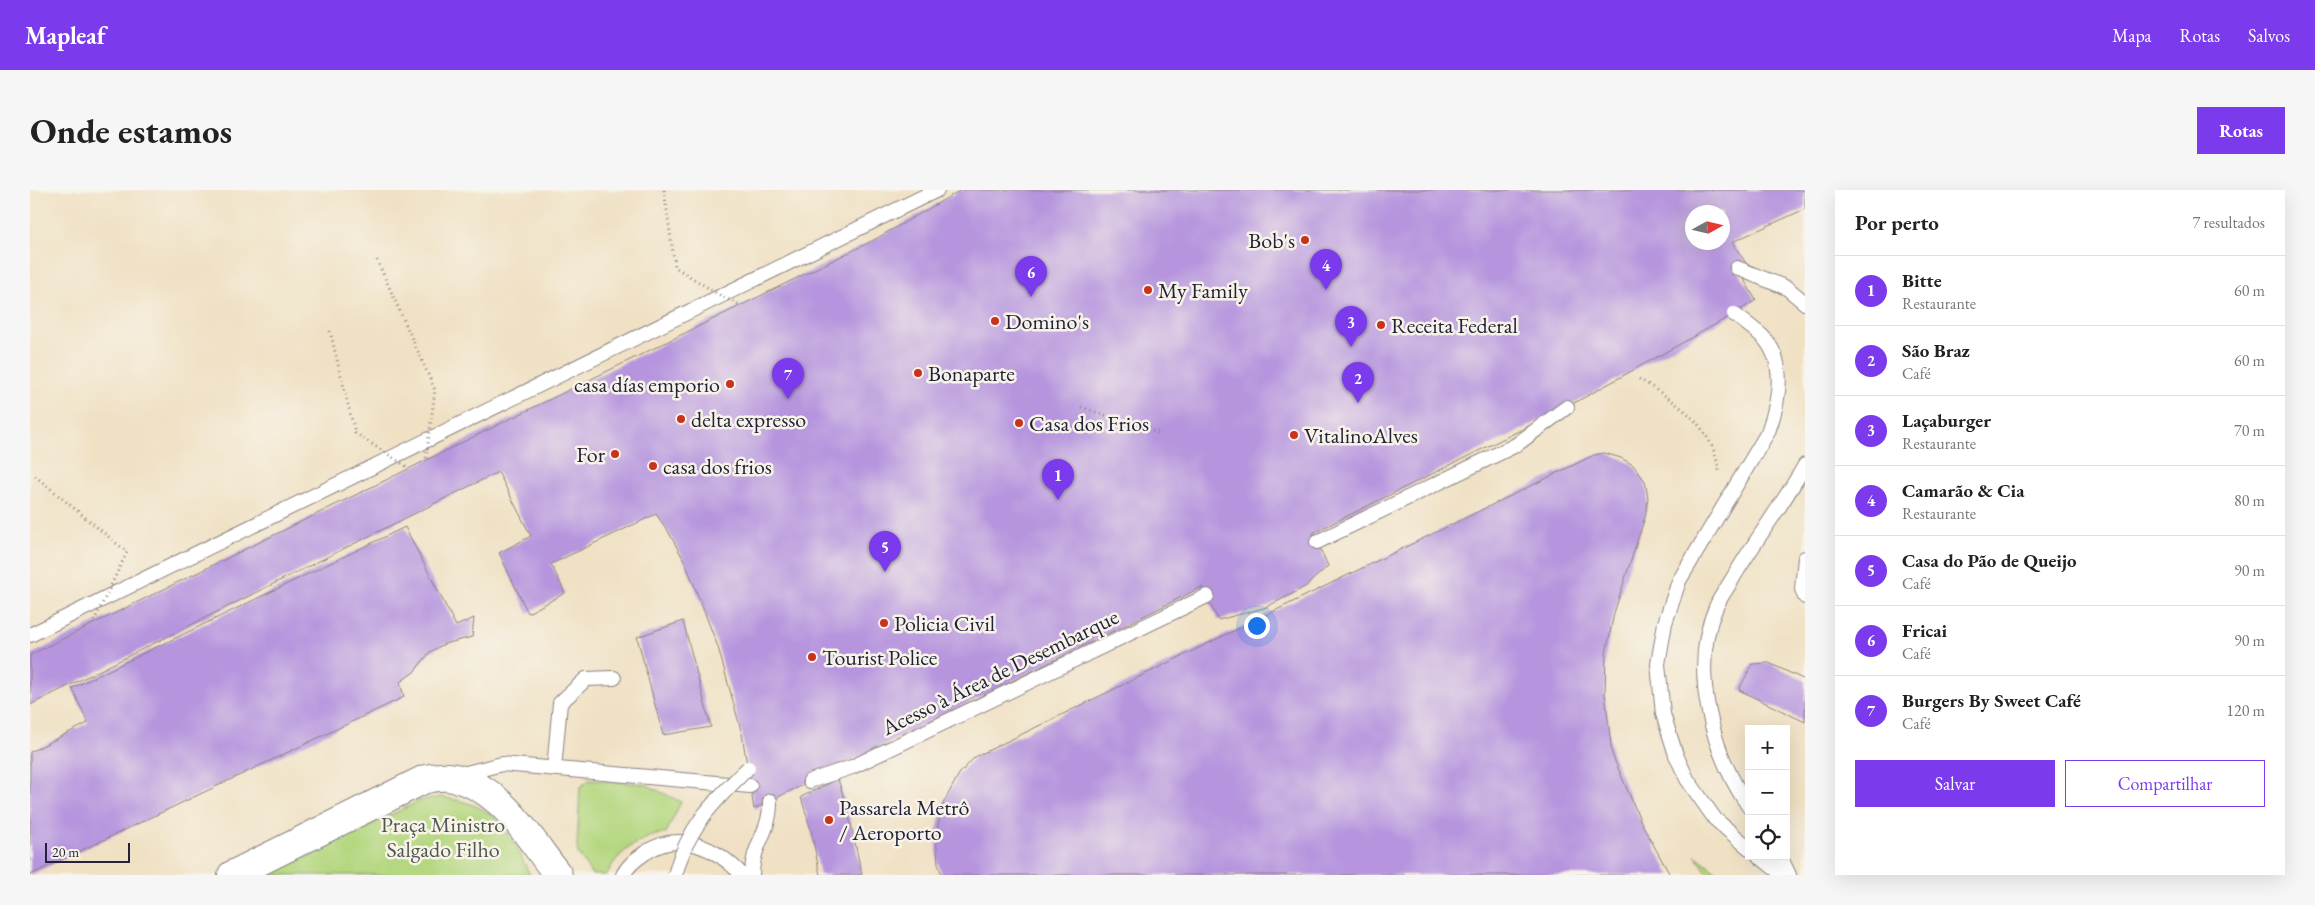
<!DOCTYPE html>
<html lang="pt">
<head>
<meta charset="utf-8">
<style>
  body { margin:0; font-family:"EB Garamond",serif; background:#f6f6f6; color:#222 }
  .controls { position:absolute; right:15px; bottom:15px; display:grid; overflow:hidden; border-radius:0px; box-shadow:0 5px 20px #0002 }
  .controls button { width:45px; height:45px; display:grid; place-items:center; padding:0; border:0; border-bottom:1px solid #e0e0e0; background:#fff; color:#222; font:25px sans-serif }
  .compass { position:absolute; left:1655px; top:15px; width:45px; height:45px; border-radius:50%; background:#fff; box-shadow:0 5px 20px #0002; rotate:82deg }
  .scale { position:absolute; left:15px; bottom:12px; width:85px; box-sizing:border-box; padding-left:5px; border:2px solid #22223b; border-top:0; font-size:14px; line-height:18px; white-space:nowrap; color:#22223b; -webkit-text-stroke:4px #f7f3e8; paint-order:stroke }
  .you { position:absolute; left:1226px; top:435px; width:18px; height:18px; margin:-12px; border:4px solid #fff; border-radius:50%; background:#1a73e8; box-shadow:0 0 0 8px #1a73e833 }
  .badge { display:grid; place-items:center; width:32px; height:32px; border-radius:50%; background:#7c3aed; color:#fff; font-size:16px; font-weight:700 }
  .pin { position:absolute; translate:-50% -41px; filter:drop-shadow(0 1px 2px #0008) }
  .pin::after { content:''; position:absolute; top:26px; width:18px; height:15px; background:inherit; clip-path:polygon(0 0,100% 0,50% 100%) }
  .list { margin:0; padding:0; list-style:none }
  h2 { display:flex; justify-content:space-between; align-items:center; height:65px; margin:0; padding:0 20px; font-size:21px }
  h2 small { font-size:16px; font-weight:400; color:#767676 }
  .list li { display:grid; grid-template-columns:32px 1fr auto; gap:15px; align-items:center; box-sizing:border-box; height:70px; padding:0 20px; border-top:1px solid #e0e0e0 }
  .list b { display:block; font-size:19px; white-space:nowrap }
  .list p { margin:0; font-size:16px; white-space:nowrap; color:#767676 }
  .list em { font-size:16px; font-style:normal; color:#767676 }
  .actions { display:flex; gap:10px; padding:15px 20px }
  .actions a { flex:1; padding:11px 0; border:1px solid #7c3aed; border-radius:0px; text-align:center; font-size:18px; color:#7c3aed }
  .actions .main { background:#7c3aed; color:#fff }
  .icon { flex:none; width:28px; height:28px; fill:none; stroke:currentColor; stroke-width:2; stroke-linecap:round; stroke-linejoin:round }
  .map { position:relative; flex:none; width:1775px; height:685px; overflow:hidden; border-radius:0px }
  header { display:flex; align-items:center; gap:30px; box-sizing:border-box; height:70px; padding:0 25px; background:#7c3aed; color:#fff }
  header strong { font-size:24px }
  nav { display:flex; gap:28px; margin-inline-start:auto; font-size:18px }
  .intro { display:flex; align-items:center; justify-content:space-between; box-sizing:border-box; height:120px; padding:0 30px }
  h1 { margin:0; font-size:35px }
  .button { padding:12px 22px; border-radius:0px; background:#7c3aed; color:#fff; font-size:18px; font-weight:700 }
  main { display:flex; gap:30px; padding:0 30px }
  aside { flex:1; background:#fff; border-radius:0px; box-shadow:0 5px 20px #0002 }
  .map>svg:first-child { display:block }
  .green { fill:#b4d77f; stroke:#6b7c5d }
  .building { fill:#b695de; fill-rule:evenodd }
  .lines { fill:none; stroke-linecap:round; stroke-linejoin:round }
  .service-casing { stroke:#898280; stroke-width:16 }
  .tertiary-casing { stroke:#898280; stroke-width:30 }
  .path { stroke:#898280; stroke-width:3; stroke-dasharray:1 4; stroke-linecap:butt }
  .service { stroke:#fff; stroke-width:14 }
  .tertiary { stroke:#fff; stroke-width:28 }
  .service-bridge-casing { stroke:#898280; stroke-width:16; stroke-linecap:butt }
  .path-bridge { stroke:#898280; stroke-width:3; stroke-dasharray:1 4; stroke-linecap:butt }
  .service-bridge { stroke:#fff; stroke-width:14 }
  .poi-dot { fill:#c8321e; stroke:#f7f3e8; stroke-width:2 }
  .labels { text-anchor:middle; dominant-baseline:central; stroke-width:5; stroke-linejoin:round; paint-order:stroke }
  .poi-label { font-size:22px; fill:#22223b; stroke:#f7f3e8; text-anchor:start }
  .street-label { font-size:22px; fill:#22223b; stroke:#f7f3e8 }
  .park-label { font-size:22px; fill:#4e584f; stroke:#f7f3e8 }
</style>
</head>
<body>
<header>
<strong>Mapleaf</strong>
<nav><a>Mapa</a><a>Rotas</a><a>Salvos</a></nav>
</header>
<div class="intro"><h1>Onde estamos</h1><a class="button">Rotas</a></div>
<main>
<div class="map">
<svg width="1775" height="685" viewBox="0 0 1775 685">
  <rect width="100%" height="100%" fill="#f7f3e8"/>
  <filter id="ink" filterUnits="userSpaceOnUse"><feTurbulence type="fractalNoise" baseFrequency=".02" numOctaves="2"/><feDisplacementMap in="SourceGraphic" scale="10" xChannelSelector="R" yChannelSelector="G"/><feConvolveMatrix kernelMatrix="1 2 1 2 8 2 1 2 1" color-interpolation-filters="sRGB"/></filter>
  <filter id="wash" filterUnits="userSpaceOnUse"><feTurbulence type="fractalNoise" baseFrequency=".0096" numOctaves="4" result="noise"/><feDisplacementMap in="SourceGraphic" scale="20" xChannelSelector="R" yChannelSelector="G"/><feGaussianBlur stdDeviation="1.12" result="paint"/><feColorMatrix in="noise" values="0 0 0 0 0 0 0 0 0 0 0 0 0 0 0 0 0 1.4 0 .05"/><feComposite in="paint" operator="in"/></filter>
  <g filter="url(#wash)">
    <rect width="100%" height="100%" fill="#f0e1c4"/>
    <path class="green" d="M 559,590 L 615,594 L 651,612 L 636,643 C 612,646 586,662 577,685 L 562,685 L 548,663 L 547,657 L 550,597 Z
      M 410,607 C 468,615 477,637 500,685 L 239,685 L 389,611 Z
      M 1665,665 L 1691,685 L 1679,685 Z"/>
    <g id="blocks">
      <path class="building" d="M 931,0 L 1775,0 L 1775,19 L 1702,52 L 1716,73 L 1707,78 L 1726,110 L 1704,124 L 1537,217 L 1283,343 L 1298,376 L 1276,396 L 1262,404 L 1234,418 L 1188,430 L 1172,397 L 724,619 L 712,544 L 688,457 L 655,372 L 638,341 L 626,324 L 521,374 L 535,403 L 498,423 L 469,363 L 501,346 L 468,282 L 0,515 L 0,465 L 842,51 ZM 1662,22 L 1692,22 L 1692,52 L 1662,52 Z
        M 1574,263 L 1591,268 L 1603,275 L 1615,291 L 1618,308 L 1615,327 L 1584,423 L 1576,464 L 1575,504 L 1582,564 L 1611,632 L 1640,685 L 912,685 L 908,674 L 906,644 L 913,614 L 929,584 L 945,567 L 1519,287 L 1564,265 Z
        M 375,337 L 426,436 L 444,428 L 442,447 L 414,454 L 400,462 L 384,482 L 370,492 L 374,507 L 0,685 L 0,562 L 58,533 L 42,498 Z
        M 653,431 L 681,537 L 633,545 L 607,447 Z
        M 1739,473 L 1775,490 L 1775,532 L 1709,500 L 1722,474 Z
        M 808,589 L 818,621 L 832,685 L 790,685 L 781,640 L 771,607 Z"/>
    </g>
  </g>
  <g filter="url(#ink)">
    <use href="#blocks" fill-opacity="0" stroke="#898280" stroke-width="1"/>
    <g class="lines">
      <defs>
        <path id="service" d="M 1707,78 L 1757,98 L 1775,113
          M 1287,352 L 1486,255 L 1537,217
          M 1775,368 L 1772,399 L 1775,407
          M 0,445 L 907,0
          M 1646,565 L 1657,589 L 1685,629 L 1719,658
          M 524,579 L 530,513 L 556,489 L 584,488
          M 428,585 L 472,574 L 720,596
          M 780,591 L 822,577 L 1177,406
          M 1719,617 C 1682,563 1659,479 1686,417 C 1690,407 1698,397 1703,388 C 1726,349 1753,314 1775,275
          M 1729,666 L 1753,685
          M 1750,666 L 1759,685
          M 593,685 C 598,675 606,669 615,663 C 649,639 687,658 712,685
          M 722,685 C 722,653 741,643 740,611"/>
        <path id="tertiary" d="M 202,685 L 395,589 C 402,588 411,586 418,587 C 469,593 499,648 528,685"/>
      </defs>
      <use href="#service" class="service-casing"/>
      <use href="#tertiary" class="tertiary-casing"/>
      <path class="path" d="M 1609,189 C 1646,212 1682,234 1689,281
        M 1051,217 L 1131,244"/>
      <use href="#service" class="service"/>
      <use href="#tertiary" class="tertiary"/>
      <defs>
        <path id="service-bridge" d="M 1646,565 L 1633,524 L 1628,474 L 1635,433 L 1649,391 L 1738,242 C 1749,212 1758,172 1732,146 C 1723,138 1713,131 1704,124
          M 645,685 C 657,638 684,611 718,578"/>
      </defs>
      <use href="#service-bridge" class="service-bridge-casing"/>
      <path class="path-bridge" d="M 634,0 L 645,77 L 691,106 L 710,115
        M 347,70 L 405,200 L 396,269
        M 300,141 L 325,243 L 379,278
        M 5,286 L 97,362 L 63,433"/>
      <use href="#service-bridge" class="service-bridge"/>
    </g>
  </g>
  <g class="poi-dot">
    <circle cx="1275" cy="50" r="5"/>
    <circle cx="1118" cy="100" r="5"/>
    <circle cx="965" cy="131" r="5"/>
    <circle cx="1351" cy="135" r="5"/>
    <circle cx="888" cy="183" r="5"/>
    <circle cx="700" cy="194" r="5"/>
    <circle cx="651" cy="229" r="5"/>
    <circle cx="989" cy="233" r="5"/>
    <circle cx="1264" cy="245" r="5"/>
    <circle cx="585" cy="264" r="5"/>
    <circle cx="623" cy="276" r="5"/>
    <circle cx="854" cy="433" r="5"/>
    <circle cx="782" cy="467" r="5"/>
    <circle cx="799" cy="630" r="5"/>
  </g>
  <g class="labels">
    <g class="poi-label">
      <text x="1265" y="50" text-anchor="end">Bob's</text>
      <text x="1128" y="100">My Family</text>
      <text x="975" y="131">Domino's</text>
      <text x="1361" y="135">Receita Federal</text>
      <text x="898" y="183">Bonaparte</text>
      <text x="690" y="194" text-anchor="end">casa días emporio</text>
      <text x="661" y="229">delta expresso</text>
      <text x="999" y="233">Casa dos Frios</text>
      <text x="1274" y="245">VitalinoAlves</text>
      <text x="575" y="264" text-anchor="end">For</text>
      <text x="633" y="276">casa dos frios</text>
      <text x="864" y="433">Policia Civil</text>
      <text x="792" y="467">Tourist Police</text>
      <text x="809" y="617">Passarela Metrô<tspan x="809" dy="25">/ Aeroporto</tspan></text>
    </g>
    <g class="street-label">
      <text transform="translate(970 482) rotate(-26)">Acesso à Área de Desembarque</text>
    </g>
    <g class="park-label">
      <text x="413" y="634">Praça Ministro<tspan x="413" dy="25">Salgado Filho</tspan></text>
    </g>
  </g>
</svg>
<div class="controls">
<button>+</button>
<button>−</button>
<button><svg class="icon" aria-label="locate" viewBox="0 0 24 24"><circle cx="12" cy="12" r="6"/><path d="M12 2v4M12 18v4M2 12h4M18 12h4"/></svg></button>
</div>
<svg class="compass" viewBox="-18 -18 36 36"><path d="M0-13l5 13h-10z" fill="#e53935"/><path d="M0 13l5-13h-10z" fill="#767676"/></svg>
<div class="scale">20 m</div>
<div class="you"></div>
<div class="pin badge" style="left:1028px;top:310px">1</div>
<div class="pin badge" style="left:1328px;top:213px">2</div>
<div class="pin badge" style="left:1321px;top:157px">3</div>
<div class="pin badge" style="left:1296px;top:100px">4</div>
<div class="pin badge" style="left:855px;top:382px">5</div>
<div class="pin badge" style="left:1001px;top:107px">6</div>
<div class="pin badge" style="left:758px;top:209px">7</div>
</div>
<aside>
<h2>Por perto<small>7 resultados</small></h2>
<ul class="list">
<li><span class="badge">1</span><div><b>Bitte</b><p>Restaurante</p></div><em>60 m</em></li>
<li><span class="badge">2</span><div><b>São Braz</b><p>Café</p></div><em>60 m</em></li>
<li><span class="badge">3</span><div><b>Laçaburger</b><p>Restaurante</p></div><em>70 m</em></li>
<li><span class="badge">4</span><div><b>Camarão &amp; Cia</b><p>Restaurante</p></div><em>80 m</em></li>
<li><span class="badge">5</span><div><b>Casa do Pão de Queijo</b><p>Café</p></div><em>90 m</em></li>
<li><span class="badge">6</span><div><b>Fricai</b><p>Café</p></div><em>90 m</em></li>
<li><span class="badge">7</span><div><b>Burgers By Sweet Café</b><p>Café</p></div><em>120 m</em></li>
</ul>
<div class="actions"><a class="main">Salvar</a><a>Compartilhar</a></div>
</aside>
</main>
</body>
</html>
